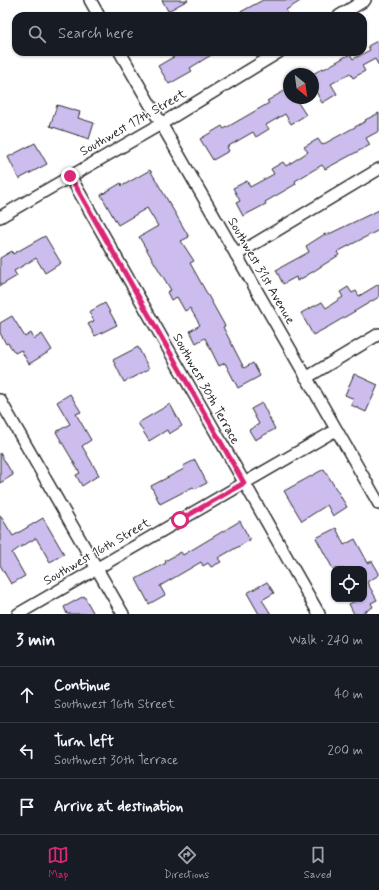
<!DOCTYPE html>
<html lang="en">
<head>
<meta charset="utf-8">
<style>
  body { margin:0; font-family:Mynerve,sans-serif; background:#242831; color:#f1f3f6 }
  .controls { position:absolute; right:12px; bottom:12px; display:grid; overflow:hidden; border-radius:8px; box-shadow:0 1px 3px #0004 }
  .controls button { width:36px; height:36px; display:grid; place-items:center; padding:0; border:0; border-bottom:1px solid #363941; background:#171b24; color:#f1f3f6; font:20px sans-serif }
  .compass { position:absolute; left:283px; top:68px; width:36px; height:36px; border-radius:50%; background:#171b24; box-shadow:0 1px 3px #0004; rotate:151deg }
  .stop { position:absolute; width:12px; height:12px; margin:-9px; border:3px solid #db2777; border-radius:50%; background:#fff }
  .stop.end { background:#db2777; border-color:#fff; box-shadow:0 1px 4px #0008 }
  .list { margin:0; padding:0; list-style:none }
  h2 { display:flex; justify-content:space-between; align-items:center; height:52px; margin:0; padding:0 16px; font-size:17px }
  h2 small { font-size:13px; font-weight:400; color:#9ea1a6 }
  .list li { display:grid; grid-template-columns:26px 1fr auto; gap:12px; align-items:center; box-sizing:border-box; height:56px; padding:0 16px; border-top:1px solid #363941 }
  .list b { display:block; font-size:15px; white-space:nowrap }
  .list p { margin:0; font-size:13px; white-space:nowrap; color:#9ea1a6 }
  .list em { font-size:13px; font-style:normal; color:#9ea1a6 }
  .icon { flex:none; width:22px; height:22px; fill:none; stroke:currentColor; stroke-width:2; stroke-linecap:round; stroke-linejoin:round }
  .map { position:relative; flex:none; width:379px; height:614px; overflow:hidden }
  .search { position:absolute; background:#171b24; box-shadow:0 1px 3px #0004; left:12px; right:12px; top:12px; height:44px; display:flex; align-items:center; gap:10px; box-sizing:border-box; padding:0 14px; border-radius:12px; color:#9ea1a6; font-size:15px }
  .sheet { height:220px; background:#171b24 }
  nav { display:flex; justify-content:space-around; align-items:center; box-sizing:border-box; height:56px; border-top:1px solid #363941; background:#171b24; font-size:11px; color:#9ea1a6 }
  nav a { display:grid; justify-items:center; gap:2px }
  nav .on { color:#db2777 }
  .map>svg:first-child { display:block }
  .building { fill:#ccbdee; stroke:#2b2b2b }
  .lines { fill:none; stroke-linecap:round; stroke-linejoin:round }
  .minor-casing { stroke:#2b2b2b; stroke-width:14 }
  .minor { stroke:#fff; stroke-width:11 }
  .route { stroke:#db2777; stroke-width:5 }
  .labels { text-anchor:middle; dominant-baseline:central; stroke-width:3; stroke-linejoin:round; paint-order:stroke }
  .street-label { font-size:13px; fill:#2b2b2b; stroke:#fff }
</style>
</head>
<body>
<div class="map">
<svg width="379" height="614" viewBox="0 0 379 614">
  <rect width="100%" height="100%" fill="#fff"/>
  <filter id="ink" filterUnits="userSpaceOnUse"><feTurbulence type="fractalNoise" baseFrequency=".025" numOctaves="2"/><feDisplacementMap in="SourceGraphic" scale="8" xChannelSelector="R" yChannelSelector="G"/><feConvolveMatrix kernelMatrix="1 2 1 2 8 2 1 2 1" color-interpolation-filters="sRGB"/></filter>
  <g filter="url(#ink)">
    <path class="building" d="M 162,0 L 188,0 L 168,11 Z
      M 263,0 L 302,0 L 286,10 L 289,16 L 233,16 Z
      M 379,40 L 379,66 L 375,59 L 362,66 L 365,71 L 353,78 L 350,73 L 331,84 L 337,94 L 322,103 L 313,86 L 313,74 L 323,68 L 324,69 L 350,54 L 353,59 L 370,50 L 368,46 Z
      M 182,52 L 216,52 L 190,68 L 192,71 L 169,84 L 158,66 Z
      M 289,88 L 289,98 L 295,98 L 306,115 L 291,124 L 285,114 L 266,125 L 269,129 L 256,137 L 253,132 L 227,147 L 229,151 L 213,160 L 200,139 L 222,126 L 224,129 L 269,103 L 267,101 Z
      M 57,105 L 80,112 L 78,118 L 94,123 L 89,139 L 50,126 Z
      M 379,113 L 379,131 L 366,138 L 370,145 L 325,169 L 322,165 L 295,181 L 296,184 L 265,202 L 266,204 L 243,216 L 236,203 L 240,201 L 233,188 L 247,181 L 250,187 L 274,174 L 271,169 L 283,162 L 286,166 L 308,152 L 304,147 L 318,139 L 322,145 L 366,121 L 365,120 Z
      M 35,143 L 47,164 L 19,179 L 8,157 Z
      M 150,170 L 189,237 L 181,241 L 194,261 L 190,263 L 225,326 L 223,327 L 244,368 L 253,363 L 260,376 L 238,388 L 225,363 L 219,366 L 205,338 L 196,343 L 190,331 L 200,325 L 190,308 L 185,311 L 177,297 L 171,300 L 167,292 L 171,290 L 139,237 L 158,226 L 147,208 L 118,225 L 101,195 L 121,183 L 122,186 Z
      M 379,210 L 379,230 L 337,252 L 339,255 L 306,276 L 297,281 L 296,277 L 283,284 L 276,270 L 309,252 L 306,246 L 325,234 L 327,235 Z
      M 45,236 L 61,263 L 45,273 L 36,258 L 14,271 L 17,276 L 0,286 L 0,258 L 12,251 L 13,254 Z
      M 379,284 L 379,297 L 328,327 L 313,335 L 301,313 L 322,302 L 326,308 L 343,297 L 340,292 L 348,287 L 352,293 L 356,291 L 359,296 Z
      M 105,303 L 117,325 L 95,336 L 88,324 L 94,321 L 89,312 Z
      M 12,316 L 25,337 L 31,333 L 34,339 L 42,334 L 52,350 L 29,364 L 21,350 L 15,353 L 8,343 L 6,344 L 0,333 L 0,323 Z
      M 138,347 L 149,369 L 124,382 L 113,360 Z
      M 354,374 L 378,385 L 366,412 L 351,405 L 354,399 L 345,395 Z
      M 70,394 L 81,412 L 76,414 L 91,440 L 82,446 L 99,475 L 82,486 L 76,475 L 80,473 L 56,432 L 70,424 L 57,402 Z
      M 262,403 L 275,429 L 255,440 L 249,430 L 259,424 L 251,409 Z
      M 170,404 L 182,426 L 169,434 L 167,430 L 149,441 L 138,423 Z
      M 0,453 L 13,475 L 0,483 Z
      M 195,460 L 207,483 L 195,489 L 193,487 L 160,504 L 151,486 L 184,469 L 183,466 Z
      M 324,469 L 347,507 L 333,516 L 327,505 L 302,521 L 284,491 Z
      M 0,515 L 13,536 L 43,518 L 64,554 L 50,562 L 36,538 L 19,548 L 12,553 L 25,576 L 11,584 L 0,565 Z
      M 240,521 L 250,540 L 218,558 L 221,562 L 211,567 L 208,563 L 203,566 L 201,562 L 160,586 L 165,595 L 149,604 L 136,579 L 166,563 L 165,561 L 181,552 L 183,555 Z
      M 336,528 L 344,545 L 355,539 L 368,563 L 372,561 L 379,573 L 379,575 L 367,582 L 377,600 L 371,603 L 373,607 L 360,614 L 354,614 L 349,604 L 359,599 L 364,599 L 364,569 L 333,569 L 316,538 Z
      M 267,582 L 274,593 L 262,600 L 271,614 L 259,614 L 247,593 Z
      M 84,596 L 94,614 L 67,614 L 64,607 Z"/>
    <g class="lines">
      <defs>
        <path id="minor" d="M 90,0 L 99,16
          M 339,16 L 365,0
          M 120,52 L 379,504
          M 70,176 L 319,614
          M 0,217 L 161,124 L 279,52
          M 236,255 L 379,169
          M 306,378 L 379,334
          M 0,400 L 123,614
          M 18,614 L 336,430"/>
      </defs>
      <use href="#minor" class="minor-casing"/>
      <use href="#minor" class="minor"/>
    </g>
  </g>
  <g class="lines" filter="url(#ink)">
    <path class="route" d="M 70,176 L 244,483 L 180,520"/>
  </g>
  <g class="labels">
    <g class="street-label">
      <text transform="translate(133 123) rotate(-30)">Southwest 17th Street</text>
      <text transform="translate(261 271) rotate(60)">Southwest 31st Avenue</text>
      <text transform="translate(206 389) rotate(61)">Southwest 30th Terrace</text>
      <text transform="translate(97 552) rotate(-30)">Southwest 16th Street</text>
    </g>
  </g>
</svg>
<div class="controls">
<button><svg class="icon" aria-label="locate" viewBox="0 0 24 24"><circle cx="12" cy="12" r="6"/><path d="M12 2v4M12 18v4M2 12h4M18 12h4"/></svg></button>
</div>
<svg class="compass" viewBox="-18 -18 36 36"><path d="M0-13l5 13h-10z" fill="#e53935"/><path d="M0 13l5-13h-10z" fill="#9ea1a6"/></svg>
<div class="stop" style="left:180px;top:520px"></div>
<div class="stop end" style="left:70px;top:176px"></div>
<div class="search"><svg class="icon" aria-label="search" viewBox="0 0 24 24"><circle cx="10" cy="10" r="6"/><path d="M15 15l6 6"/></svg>Search here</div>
</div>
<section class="sheet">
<h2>3 min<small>Walk · 240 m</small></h2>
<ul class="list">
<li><svg class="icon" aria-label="ahead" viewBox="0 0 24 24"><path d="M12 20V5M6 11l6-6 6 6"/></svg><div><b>Continue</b><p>Southwest 16th Street</p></div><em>40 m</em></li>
<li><svg class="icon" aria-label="left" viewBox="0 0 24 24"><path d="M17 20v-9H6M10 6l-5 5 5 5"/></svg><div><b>Turn left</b><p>Southwest 30th Terrace</p></div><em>200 m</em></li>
<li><svg class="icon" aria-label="arrive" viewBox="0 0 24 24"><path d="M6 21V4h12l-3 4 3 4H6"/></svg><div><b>Arrive at destination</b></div></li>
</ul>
</section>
<nav>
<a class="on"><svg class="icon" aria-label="map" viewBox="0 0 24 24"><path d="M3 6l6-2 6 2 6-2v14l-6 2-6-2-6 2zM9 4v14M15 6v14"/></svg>Map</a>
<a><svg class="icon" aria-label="directions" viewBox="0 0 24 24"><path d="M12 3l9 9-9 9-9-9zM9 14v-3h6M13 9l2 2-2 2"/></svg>Directions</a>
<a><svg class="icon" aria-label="saved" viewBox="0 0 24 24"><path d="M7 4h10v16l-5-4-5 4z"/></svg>Saved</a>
</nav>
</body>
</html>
